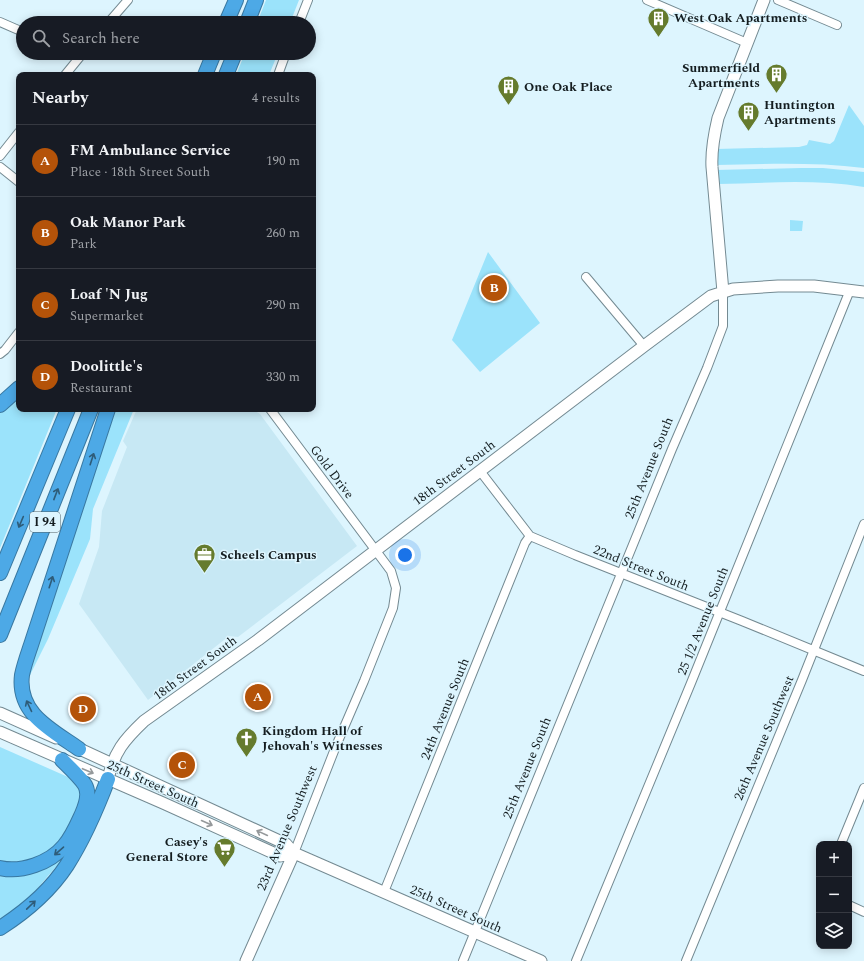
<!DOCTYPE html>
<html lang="en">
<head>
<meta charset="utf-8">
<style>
  body { margin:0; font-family:Spectral,serif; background:#20242c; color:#f1f3f6 }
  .controls { position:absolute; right:12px; bottom:12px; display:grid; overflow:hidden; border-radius:8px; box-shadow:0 2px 10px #0003 }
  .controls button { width:36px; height:36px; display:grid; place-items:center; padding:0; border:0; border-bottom:1px solid #363941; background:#171b24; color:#f1f3f6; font:20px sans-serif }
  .you { position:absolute; left:405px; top:555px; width:14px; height:14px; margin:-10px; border:3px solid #fff; border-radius:50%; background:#1a73e8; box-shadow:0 0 0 6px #1a73e833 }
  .badge { display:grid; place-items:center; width:26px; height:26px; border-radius:50%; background:#b45309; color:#fff; font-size:13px; font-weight:700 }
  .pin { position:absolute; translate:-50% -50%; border:2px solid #fff; box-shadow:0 1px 4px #0006 }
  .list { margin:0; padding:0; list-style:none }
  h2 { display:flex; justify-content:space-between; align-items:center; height:52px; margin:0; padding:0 16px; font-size:17px }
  h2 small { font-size:13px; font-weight:400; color:#9ea1a6 }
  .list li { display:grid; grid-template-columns:26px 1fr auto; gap:12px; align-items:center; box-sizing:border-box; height:72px; padding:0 16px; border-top:1px solid #363941 }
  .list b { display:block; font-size:15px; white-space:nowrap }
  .list p { margin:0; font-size:13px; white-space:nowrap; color:#9ea1a6 }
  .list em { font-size:13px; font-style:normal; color:#9ea1a6 }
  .icon { flex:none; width:22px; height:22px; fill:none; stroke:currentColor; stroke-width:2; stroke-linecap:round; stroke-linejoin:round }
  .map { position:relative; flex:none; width:864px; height:961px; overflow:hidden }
  .search { position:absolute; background:#171b24; box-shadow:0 2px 10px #0003; left:16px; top:16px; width:300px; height:44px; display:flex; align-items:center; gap:10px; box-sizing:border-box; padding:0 14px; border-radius:22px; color:#9ea1a6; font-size:15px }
  .panel { position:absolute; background:#171b24; box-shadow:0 2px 10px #0003; left:16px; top:72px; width:300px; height:340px; border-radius:8px }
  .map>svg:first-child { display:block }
  .built { fill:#c7e8f4 }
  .green { fill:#9be3fb }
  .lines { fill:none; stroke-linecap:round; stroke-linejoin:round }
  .street-casing { stroke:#748a92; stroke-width:10 }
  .secondary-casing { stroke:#748a92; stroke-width:13 }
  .highway-casing { stroke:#3978a1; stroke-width:16 }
  .street { stroke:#fff; stroke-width:8 }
  .secondary { stroke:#fff; stroke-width:11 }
  .highway { stroke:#4da9e6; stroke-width:14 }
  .oneway { stroke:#2e5c79 }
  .oneway2 { stroke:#95999b }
  .labels { text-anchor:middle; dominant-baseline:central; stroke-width:3; stroke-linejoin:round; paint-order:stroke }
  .shield { fill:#ddf5fe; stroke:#505e63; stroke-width:1 }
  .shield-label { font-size:12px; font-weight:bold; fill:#141d20 }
  .poi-label { font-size:13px; font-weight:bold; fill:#141d20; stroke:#ddf5fe; text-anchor:start }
  .street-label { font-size:13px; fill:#141d20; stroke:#ddf5fe }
</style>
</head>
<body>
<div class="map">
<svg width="864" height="961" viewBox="0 0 864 961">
  <rect width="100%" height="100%" fill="#ddf5fe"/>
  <path class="built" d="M 137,409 L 252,409 L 260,414 L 357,546 L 238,637 L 229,636 L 148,700 L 79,604 L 99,547 L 102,511 L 127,447 L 123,441 Z"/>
  <path class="green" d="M 266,0 L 299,0 L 290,23 L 257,23 Z
    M 245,53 L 278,53 L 269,75 L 236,75 Z
    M 849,105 L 864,126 L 864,168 C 815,162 765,164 716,165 L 716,149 L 799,147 L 807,145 L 809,140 L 830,144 L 834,141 Z
    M 801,168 L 823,168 L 864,172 L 864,187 C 816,179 766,183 718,184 L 716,170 Z
    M 790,220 L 803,221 L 802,231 L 790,231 Z
    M 488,252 L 540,323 L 480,372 L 452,340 Z
    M 19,394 L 19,409 L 57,409 L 0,548 L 0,409 Z
    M 112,409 L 134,409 L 93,509 L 90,539 L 48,639 L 28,679 L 25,675 Z
    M 0,747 L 68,777 L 77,785 L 81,791 L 82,800 L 69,832 L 41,860 L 0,865 Z
    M 70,842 L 65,856 L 60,862 L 25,903 L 0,924 L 0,874 Z"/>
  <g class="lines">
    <defs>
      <path id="street" d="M 647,0 L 747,43
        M 778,0 L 837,25
        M 0,22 L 23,32
        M 108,23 L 128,0
        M 299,23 L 308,0
        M 65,75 L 83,53
        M 278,75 L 286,53
        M 0,156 L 19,132
        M 0,167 L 19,182
        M 586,277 L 644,346
        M 0,354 L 5,350 L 19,332
        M 270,409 L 391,571 L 396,588 L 393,608 L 364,681 L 336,746 L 294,853
        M 480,471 L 530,536 L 575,555 L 742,621 L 864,671
        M 841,844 L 864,788
        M 384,892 L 525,543 L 530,536
        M 849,905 L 864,912
        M 463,961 L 672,449 L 707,368 L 723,326 L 723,292
        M 576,961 L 691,683 L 850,290
        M 686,961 L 802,680 L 864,524"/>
      <path id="secondary" d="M 723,292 L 712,167 C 711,150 714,135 718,118 L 764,0
        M 0,713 L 56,738
        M 0,732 L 163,803 L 280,856 L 294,853
        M 71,745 L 286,844 L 294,853 L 541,961
        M 108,779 C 114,752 124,740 144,721 L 258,640 L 644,346 L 711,296 L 733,289 L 778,286 L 814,286 L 864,292
        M 246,961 L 294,853"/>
      <path id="highway" d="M 226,23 L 236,0
        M 247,23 L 256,0
        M 205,75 L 214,53
        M 226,75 L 235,53
        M 0,405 L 19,388
        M 0,573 L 68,409
        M 0,635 L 91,409
        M 79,749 C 52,730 17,714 22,675 C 24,665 28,654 31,645 L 108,409
        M 0,868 C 21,873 50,863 64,846 C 72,837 77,825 82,814 C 86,805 90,794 85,785 C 80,777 68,766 62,760
        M 0,928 C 25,912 50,891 67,865 C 83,840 97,808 108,779"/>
    </defs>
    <use href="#street" class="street-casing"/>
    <use href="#secondary" class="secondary-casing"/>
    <use href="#highway" class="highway-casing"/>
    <use href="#street" class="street"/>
    <use href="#secondary" class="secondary"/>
    <use href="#highway" class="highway"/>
  </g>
  <defs><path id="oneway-shaft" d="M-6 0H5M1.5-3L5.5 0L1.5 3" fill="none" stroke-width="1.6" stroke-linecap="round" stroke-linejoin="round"/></defs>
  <g class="oneway">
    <use href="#oneway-shaft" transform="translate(92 459) rotate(-72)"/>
    <use href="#oneway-shaft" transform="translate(56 494) rotate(-69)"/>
    <use href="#oneway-shaft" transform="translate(21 522) rotate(113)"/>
    <use href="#oneway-shaft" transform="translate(51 582) rotate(-72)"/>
    <use href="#oneway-shaft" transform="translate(29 706) rotate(-115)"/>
    <use href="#oneway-shaft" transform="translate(59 851) rotate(139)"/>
    <use href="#oneway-shaft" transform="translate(31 905) rotate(-44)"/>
  </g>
  <g class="oneway2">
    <use href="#oneway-shaft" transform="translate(88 771) rotate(23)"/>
    <use href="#oneway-shaft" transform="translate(207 823) rotate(24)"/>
    <use href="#oneway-shaft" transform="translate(262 833) rotate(-155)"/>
  </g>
  <defs>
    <symbol id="building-pin" viewBox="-11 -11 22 30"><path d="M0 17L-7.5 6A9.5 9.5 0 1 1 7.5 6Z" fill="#657b2d" stroke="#ddf5fe"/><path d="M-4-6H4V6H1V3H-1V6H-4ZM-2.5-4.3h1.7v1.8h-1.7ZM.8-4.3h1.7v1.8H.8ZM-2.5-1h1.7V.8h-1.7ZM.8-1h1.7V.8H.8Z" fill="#fff"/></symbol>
    <symbol id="office-pin" viewBox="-11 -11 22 30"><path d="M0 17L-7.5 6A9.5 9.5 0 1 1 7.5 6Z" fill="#657b2d" stroke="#ddf5fe"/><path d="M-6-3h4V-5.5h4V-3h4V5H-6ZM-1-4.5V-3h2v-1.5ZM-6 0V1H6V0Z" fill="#fff"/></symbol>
    <symbol id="church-pin" viewBox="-11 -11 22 30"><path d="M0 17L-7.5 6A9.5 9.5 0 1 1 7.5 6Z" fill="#657b2d" stroke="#ddf5fe"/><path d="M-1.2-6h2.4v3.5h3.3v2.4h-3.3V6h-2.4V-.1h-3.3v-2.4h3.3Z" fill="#fff"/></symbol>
    <symbol id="supermarket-pin" viewBox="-11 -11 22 30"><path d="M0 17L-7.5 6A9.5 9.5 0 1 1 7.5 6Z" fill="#657b2d" stroke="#ddf5fe"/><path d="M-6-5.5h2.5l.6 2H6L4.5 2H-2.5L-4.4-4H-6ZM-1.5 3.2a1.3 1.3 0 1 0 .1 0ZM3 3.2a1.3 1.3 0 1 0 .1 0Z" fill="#fff"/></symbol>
  </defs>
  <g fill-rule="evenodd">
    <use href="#building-pin" x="646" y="6" width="25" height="34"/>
    <use href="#building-pin" x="764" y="62" width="25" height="34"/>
    <use href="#building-pin" x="496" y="74" width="25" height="34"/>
    <use href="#building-pin" x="736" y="100" width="25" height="34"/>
    <use href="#office-pin" x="192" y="542" width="25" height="34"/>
    <use href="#church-pin" x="234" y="726" width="25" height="34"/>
    <use href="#supermarket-pin" x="212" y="836" width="25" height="34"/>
  </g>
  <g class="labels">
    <rect class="shield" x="30" y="512" width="30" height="20" rx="3"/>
    <g class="shield-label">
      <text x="45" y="522">I 94</text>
    </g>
    <g class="poi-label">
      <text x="674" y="18">West Oak Apartments</text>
      <text x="760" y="68" text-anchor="end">Summerfield<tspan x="760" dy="15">Apartments</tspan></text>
      <text x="524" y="87">One Oak Place</text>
      <text x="764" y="105">Huntington<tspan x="764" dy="15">Apartments</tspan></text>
      <text x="220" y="555">Scheels Campus</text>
      <text x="262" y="731">Kingdom Hall of<tspan x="262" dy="15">Jehovah's Witnesses</tspan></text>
      <text x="208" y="842" text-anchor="end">Casey's<tspan x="208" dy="15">General Store</tspan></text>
    </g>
    <g class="street-label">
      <text transform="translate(649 468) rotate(-68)">25th Avenue South</text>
      <text transform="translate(332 472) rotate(53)">Gold Drive</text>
      <text transform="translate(454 473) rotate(-37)">18th Street South</text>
      <text transform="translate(641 568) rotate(22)">22nd Street South</text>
      <text transform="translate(703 621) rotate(-68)">25 1/2 Avenue South</text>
      <text transform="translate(195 668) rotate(-36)">18th Street South</text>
      <text transform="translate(445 709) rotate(-68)">24th Avenue South</text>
      <text transform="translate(764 738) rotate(-67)">26th Avenue Southwest</text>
      <text transform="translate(527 768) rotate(-68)">25th Avenue South</text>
      <text transform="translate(153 784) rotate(24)">25th Street South</text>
      <text transform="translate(287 828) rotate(-67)">23rd Avenue Southwest</text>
      <text transform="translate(456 909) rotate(24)">25th Street South</text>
    </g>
  </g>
</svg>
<div class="controls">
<button>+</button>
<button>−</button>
<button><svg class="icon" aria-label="layers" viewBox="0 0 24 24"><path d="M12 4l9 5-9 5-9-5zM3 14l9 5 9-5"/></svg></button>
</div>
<div class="you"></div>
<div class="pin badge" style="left:258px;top:697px">A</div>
<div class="pin badge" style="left:494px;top:288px">B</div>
<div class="pin badge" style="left:182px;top:765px">C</div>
<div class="pin badge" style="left:83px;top:709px">D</div>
<div class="search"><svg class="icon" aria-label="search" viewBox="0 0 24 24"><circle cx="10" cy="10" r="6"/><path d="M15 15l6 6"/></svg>Search here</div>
<section class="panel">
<h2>Nearby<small>4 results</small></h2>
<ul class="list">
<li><span class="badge">A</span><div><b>FM Ambulance Service</b><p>Place · 18th Street South</p></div><em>190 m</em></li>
<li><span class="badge">B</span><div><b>Oak Manor Park</b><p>Park</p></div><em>260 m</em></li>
<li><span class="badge">C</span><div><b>Loaf 'N Jug</b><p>Supermarket</p></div><em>290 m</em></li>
<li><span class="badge">D</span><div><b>Doolittle's</b><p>Restaurant</p></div><em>330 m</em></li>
</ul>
</section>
</div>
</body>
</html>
